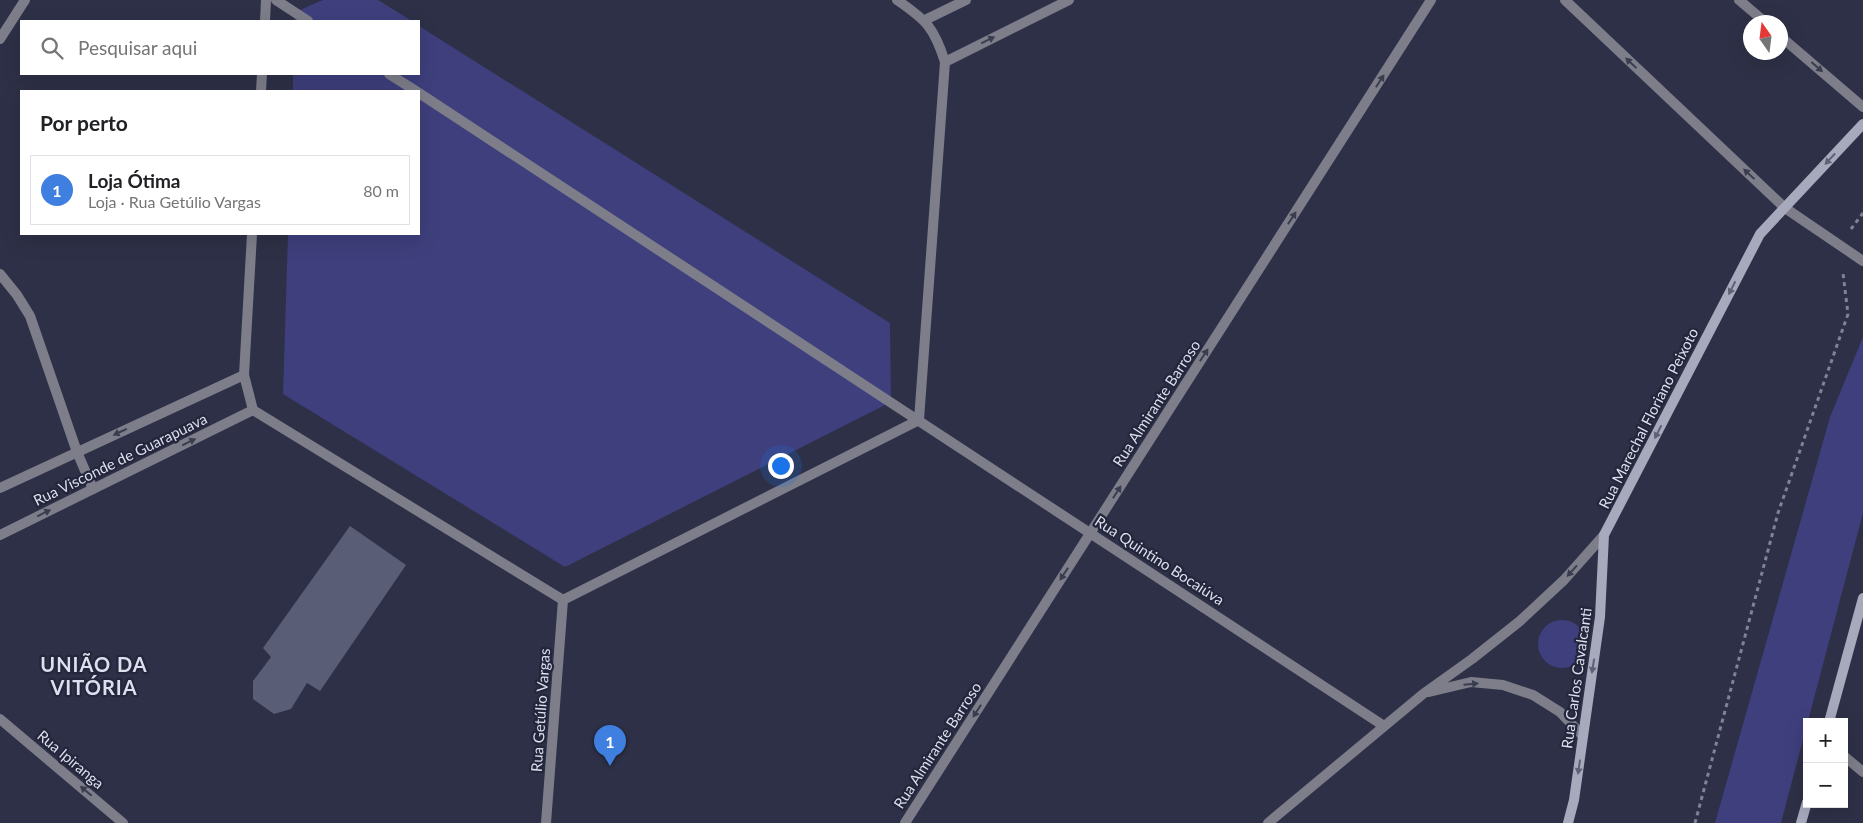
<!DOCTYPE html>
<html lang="pt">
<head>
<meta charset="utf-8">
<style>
  body { margin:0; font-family:Lato,sans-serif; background:#f2f2f2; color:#202124 }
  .controls { position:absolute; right:15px; bottom:15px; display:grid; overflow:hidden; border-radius:0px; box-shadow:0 5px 20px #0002 }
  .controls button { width:45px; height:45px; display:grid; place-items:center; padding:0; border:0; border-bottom:1px solid #e0e0e0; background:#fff; color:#202124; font:25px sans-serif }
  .compass { position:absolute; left:1743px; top:15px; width:45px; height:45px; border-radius:50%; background:#fff; box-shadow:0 5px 20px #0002; rotate:346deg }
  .you { position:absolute; left:780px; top:465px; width:18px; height:18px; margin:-12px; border:4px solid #fff; border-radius:50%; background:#1a73e8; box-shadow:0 0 0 8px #1a73e833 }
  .badge { display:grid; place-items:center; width:32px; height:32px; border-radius:50%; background:#2563eb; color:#fff; font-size:16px; font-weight:700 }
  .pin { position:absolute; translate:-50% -41px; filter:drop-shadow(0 1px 2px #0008) }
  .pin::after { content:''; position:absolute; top:26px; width:18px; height:15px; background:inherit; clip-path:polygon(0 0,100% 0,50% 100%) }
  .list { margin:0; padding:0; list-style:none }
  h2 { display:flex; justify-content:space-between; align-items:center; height:65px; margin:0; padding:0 20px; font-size:21px }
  h2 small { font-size:16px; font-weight:400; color:#757577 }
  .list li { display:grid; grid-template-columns:32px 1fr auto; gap:15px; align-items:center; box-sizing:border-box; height:70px; margin:0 10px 10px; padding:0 10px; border:1px solid #e0e0e0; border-radius:0px }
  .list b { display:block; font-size:19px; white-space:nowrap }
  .list p { margin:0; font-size:16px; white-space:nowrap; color:#757577 }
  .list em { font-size:16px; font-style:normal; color:#757577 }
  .icon { flex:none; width:28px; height:28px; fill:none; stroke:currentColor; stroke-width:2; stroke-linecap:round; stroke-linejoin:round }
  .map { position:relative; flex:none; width:1863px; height:823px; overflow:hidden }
  .search { position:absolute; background:#fff; box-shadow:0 5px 20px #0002; left:20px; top:20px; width:400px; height:55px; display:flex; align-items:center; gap:12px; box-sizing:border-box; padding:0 18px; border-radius:0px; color:#757577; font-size:19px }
  .panel { position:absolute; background:#fff; box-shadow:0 5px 20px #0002; left:20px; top:90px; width:400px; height:145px; border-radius:0px }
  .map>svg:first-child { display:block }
  .green { fill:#3e3f7c }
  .building { fill:#5a5d76 }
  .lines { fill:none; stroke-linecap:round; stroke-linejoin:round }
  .path { stroke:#808295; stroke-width:3; stroke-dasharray:4 4; stroke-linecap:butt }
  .lane { stroke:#7d7e8a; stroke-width:10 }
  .street { stroke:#7d7e8a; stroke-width:10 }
  .secondary { stroke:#a7a9bd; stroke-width:10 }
  .oneway { fill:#3a3c50 }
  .oneway2 { fill:#5f6176 }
  .labels { text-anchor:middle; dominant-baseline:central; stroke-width:4.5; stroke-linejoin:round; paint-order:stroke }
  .street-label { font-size:15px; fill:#dddfee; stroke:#24263c }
  .district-label { font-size:20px; font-weight:bold; letter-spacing:1px; fill:#dddfee; stroke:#24263c }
</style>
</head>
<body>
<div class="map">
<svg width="1863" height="823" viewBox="0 0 1863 823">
  <rect width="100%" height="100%" fill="#2e3047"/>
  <path class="green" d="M 323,0 L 378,0 L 412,21 L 295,21 L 295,12 Z
    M 419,26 L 890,323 L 891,402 L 565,567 L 283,394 L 288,234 L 419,234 L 419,91 L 293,91 L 293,74 L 419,74 Z
    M 1863,337 L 1863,513 L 1781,823 L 1715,823 L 1830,417 Z
    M1538 644a24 24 0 1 1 48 0a24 24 0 1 1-48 0Z"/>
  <path class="building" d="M 350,526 L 406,565 L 320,691 L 307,683 L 291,709 L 274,714 L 253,699 L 253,681 L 271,657 L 263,648 Z"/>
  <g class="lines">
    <path class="path" d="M 1851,229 L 1863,213
      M 1695,823 L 1778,513 L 1848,314 L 1843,273"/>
    <path class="lane" d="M 0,39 L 25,0
      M 0,274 L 17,295 L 30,316 L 77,452 L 93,489"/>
    <path class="street" d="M 276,0 L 308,21
      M 1565,0 L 1785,208 L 1863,261
      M 1739,0 L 1765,22
      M 925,20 L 966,0
      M 265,21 L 266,0
      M 1780,36 L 1863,107
      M 945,62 L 1069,0
      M 389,74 L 416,91
      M 261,91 L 262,74
      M 419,93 L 1384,726
      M 252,234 L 244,375 L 253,410 L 563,600 L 919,420 L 945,62 C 934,27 926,20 897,0
      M 0,488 L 244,375
      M 0,535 L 253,410
      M 1429,692 L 1471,682 L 1503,685 L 1533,695 L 1560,712 L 1582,735
      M 0,719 L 123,823
      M 1844,756 L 1863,772
      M 546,823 L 563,600
      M 905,823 L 1431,0
      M 1268,823 L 1423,694 L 1472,659 L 1520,621 L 1564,580 L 1604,535"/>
    <path class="secondary" d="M 1829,722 L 1863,598
      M 1568,823 L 1574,800 L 1600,617 L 1604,535 L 1760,234 L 1863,124
      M 1801,823 L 1807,802"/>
  </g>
  <defs><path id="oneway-solid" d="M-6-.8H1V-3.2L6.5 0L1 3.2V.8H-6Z" transform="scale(1.25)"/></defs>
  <g class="oneway">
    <use href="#oneway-solid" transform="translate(988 40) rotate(-26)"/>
    <use href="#oneway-solid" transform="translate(1631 63) rotate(-137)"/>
    <use href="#oneway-solid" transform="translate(1817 67) rotate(41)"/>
    <use href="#oneway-solid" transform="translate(1380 81) rotate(-57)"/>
    <use href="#oneway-solid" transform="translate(1749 174) rotate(-137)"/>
    <use href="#oneway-solid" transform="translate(1292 218) rotate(-57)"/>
    <use href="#oneway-solid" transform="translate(1204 355) rotate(-57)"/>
    <use href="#oneway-solid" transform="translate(120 432) rotate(155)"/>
    <use href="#oneway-solid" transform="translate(189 442) rotate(-26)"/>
    <use href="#oneway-solid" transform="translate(1117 492) rotate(-57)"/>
    <use href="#oneway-solid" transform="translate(44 513) rotate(-26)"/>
    <use href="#oneway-solid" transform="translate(1572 571) rotate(132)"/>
    <use href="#oneway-solid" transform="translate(1064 574) rotate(123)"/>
    <use href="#oneway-solid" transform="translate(1471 684) rotate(-5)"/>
    <use href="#oneway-solid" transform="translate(977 711) rotate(123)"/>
    <use href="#oneway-solid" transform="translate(86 791) rotate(-140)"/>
  </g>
  <g class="oneway2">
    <use href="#oneway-solid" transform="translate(1830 159) rotate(133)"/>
    <use href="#oneway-solid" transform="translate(1732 288) rotate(117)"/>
    <use href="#oneway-solid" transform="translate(1658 432) rotate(117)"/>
    <use href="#oneway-solid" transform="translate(1593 666) rotate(99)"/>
    <use href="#oneway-solid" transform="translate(1579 767) rotate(98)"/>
  </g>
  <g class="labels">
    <g class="street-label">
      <text transform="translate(1156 403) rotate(-57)">Rua Almirante Barroso</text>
      <text transform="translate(1648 418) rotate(-63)">Rua Marechal Floriano Peixoto</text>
      <text transform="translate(120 459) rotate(-26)">Rua Visconde de Guarapuava</text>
      <text transform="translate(1160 560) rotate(33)">Rua Quintino Bocaiúva</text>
      <text transform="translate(1576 678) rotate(-82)">Rua Carlos Cavalcanti</text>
      <text transform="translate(540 710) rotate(-86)">Rua Getúlio Vargas</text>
      <text transform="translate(937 745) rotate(-57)">Rua Almirante Barroso</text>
      <text transform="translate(71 759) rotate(40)">Rua Ipiranga</text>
    </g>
    <g class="district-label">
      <text x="94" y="664">UNIÃO DA<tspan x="94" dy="23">VITÓRIA</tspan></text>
    </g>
  </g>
</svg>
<div class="controls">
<button>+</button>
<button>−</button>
</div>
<svg class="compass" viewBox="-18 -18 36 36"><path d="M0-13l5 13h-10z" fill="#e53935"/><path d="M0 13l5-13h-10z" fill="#757577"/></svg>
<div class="you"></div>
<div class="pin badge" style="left:610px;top:766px;background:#3f7fe0">1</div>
<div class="search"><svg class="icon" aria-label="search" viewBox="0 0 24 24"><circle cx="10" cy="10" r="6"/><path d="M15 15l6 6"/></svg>Pesquisar aqui</div>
<section class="panel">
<h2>Por perto<small></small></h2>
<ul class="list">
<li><span class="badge" style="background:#3f7fe0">1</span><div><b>Loja Ótima</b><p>Loja · Rua Getúlio Vargas</p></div><em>80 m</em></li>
</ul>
</section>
</div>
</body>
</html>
